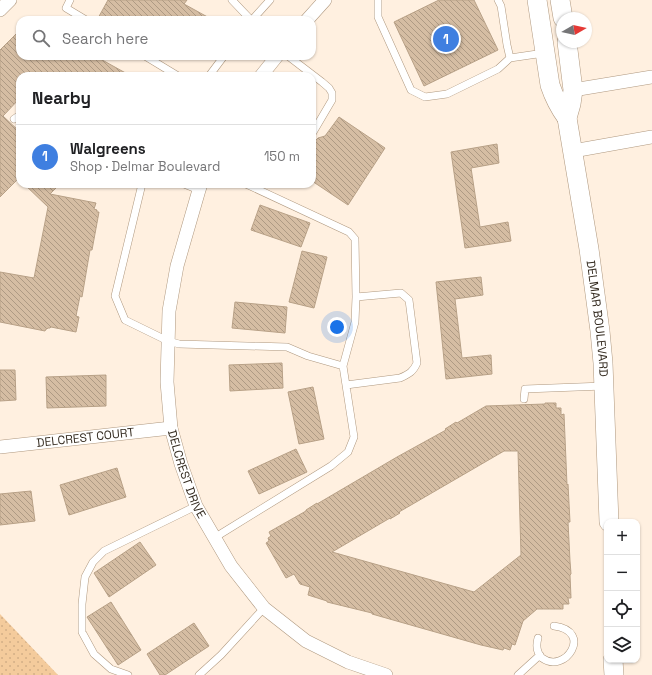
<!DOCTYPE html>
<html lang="en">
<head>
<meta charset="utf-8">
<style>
  body { margin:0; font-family:"Space Grotesk",sans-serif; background:#f6f6f6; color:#202124 }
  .controls { position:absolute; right:12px; bottom:12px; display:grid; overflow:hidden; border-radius:8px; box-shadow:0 1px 3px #0004 }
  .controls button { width:36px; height:36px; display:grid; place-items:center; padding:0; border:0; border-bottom:1px solid #e0e0e0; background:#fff; color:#202124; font:20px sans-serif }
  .compass { position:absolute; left:556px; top:12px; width:36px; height:36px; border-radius:50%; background:#fff; box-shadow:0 1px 3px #0004; rotate:81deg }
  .you { position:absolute; left:337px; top:327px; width:14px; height:14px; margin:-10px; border:3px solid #fff; border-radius:50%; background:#1a73e8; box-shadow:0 0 0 6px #1a73e833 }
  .badge { display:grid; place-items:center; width:26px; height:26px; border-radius:50%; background:#1a73e8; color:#fff; font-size:13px; font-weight:700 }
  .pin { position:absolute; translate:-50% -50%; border:2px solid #fff; box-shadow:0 1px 4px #0006 }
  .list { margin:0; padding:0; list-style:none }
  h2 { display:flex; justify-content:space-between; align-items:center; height:52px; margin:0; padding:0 16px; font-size:17px }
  h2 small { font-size:13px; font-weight:400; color:#757577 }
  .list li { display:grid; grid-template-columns:26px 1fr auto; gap:12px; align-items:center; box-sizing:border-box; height:64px; padding:0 16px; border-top:1px solid #e0e0e0 }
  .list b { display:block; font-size:15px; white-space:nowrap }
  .list p { margin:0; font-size:13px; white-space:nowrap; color:#757577 }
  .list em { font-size:13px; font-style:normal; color:#757577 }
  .icon { flex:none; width:22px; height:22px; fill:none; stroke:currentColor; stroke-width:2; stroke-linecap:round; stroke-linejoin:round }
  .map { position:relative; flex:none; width:652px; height:675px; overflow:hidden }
  .search { position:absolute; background:#fff; box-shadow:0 1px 3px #0004; left:16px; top:16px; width:300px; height:44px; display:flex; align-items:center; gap:10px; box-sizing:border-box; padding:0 14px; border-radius:12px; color:#757577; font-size:15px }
  .panel { position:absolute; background:#fff; box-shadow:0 1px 3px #0004; left:16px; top:72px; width:300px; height:116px; border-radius:12px }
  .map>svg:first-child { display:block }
  .park { fill:url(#park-dots) }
  .building { fill:url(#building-back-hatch); stroke:#b8a187; fill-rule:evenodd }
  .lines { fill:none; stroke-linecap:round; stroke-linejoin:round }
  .lane-casing { stroke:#af987f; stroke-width:8 }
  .street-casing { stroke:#af987f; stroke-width:14 }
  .secondary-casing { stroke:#af987f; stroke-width:20 }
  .lane { stroke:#fff; stroke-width:7 }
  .street { stroke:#fff; stroke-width:13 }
  .secondary { stroke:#fff; stroke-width:19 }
  .labels { text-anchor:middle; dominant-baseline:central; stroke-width:3.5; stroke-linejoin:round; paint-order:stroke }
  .street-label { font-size:12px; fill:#342b20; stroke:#fff }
</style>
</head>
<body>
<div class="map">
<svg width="652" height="675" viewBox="0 0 652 675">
  <defs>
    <pattern id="park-dots" width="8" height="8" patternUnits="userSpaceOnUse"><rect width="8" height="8" fill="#f4cb9c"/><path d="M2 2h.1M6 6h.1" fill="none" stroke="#d2ae86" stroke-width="1.8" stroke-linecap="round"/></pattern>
    <pattern id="building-back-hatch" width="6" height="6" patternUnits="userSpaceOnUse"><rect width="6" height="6" fill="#d5bda3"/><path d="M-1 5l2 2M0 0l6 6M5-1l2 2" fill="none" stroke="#ae9a84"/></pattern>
  </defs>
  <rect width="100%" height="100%" fill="#fff0e0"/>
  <path class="park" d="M 0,614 L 58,675 L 0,675 Z"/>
  <path class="building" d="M 108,0 L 187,0 L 184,4 L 213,20 L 97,20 Z
    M 439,0 L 474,0 L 498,50 L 424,86 L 394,22 Z
    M 20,30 L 20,56 L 95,56 L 131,76 L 20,76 L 20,98 L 3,116 L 20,132 L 20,177 L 0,197 L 0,50 Z
    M 339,117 L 385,148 L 348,205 L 312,181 L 312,144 L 318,138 L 325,136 Z
    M 497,144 L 499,163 L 471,168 L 480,227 L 508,222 L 511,241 L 465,248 L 451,152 Z
    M 24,184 L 60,184 L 50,194 L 96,203 L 94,209 L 97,210 L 97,212 L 99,212 L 92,250 L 90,250 L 82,297 L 80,296 L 76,316 L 79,317 L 76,332 L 51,327 L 50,328 L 48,328 L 47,329 L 46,329 L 45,331 L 0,322 L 0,272 L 34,278 L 48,207 Z
    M 260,205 L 310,223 L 301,247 L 251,230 Z
    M 302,251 L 327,257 L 314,308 L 289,302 Z
    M 481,277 L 483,295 L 455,299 L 462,358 L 491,355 L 492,374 L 446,379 L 436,282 Z
    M 235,302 L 287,307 L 285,333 L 232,328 Z
    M 282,363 L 283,388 L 230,391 L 229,365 Z
    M 0,370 L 15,370 L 16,400 L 0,401 Z
    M 106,375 L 106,406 L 47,408 L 46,377 Z
    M 313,387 L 324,439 L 299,444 L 288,392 Z
    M 545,403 L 556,403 L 556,408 L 561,408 L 561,415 L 564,414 L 567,485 L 568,484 L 570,522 L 568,522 L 570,561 L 571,574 L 570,575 L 571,598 L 568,598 L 569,604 L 563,604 L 563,609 L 537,609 L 523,621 L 515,645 L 512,644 L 510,650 L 504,648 L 503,650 L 481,645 L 372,614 L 372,613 L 327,602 L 327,601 L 308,595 L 310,587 L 300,584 L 294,574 L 286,578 L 266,543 L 269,541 L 268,538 L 271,536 L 269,532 L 306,511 L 306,510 L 317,503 L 317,504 L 397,457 L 446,430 L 445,429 L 456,422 L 457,423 L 486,406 L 545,404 ZM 504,451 L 518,451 L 521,555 L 474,592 L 332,552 L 390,518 L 390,519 L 400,513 L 399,512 Z
    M 296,449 L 307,472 L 259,494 L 248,471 Z
    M 117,468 L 126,497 L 69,515 L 60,485 Z
    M 31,491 L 35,521 L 0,525 L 0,494 Z
    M 140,542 L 156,565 L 109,597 L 94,573 Z
    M 111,602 L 141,650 L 118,665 L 87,617 Z
    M 194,623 L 209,646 L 165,675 L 160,675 L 147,654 Z"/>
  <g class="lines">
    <defs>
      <path id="lane" d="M 70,0 L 66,8 L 86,20
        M 232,0 L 251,20
        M 378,0 L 378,17 L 411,90 L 425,97 L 447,94 L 498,69 L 510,58
        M 498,0 L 501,6 L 507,45 L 510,58 L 544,53
        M 252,20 L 270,0
        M 145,56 L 178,76
        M 288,56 L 322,82 L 329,88 L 332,93 L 332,100 L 312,134
        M 209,76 L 224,56
        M 14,119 L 20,115
        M 142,184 L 115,296 L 125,320 L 168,341 L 179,344 L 287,347 L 308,356 L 343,366
        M 184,184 L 199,190
        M 346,385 L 400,378 C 409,374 413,372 417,363 L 409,300 L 401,293 L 356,297
        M 524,399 L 525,389 L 604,386
        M 214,538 L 331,466 L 348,452 L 354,437 L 343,366 L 355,322 L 356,297 L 355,239 L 349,232 L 246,184
        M 538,638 C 536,645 536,652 542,658 C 565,675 594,631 554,626
        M 128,675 L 111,669 L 94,654 L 82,632 L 82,604 L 85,577 L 93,562 L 104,551 L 196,506
        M 199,675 L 221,655 L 264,608
        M 518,675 L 540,655"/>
      <g id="street">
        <path d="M 0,10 L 10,0"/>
        <path d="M 307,20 L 325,0"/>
        <path d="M 261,76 L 277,56"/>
        <path d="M 573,90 L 652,77"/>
        <path d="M 573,151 L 652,137"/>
        <path id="s1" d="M 201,184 L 199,190 L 177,266 L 169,311 L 167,382 L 171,428 L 181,464 L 196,506 L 231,566 L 264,608 L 306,641 L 348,662 L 386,675"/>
        <path id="s2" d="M 0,447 L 171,428"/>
      </g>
      <g id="secondary">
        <path d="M 537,0 L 550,85 C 554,97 559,107 567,118"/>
        <path d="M 560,0 L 563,18"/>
        <path id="s3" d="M 567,42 L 573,90 L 571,104 L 567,118 L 589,249 L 600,331 L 603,363 L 609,522"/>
        <path d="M 613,660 L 614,675"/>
      </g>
    </defs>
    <use href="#lane" class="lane-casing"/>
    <use href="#street" class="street-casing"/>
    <use href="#secondary" class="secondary-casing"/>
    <use href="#lane" class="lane"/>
    <use href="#street" class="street"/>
    <use href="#secondary" class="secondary"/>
  </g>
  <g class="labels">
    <g class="street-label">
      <text stroke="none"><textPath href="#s3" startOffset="280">DELMAR BOULEVARD</textPath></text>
      <text stroke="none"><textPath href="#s2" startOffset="86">DELCREST COURT</textPath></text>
      <text stroke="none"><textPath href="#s1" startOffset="297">DELCREST DRIVE</textPath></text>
    </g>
  </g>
</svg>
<div class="controls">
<button>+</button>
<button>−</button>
<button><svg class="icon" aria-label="locate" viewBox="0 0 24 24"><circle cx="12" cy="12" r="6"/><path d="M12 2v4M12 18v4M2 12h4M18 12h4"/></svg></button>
<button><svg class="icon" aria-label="layers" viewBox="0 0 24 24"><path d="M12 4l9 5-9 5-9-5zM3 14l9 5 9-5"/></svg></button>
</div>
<svg class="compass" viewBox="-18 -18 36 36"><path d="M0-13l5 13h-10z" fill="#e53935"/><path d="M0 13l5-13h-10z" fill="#757577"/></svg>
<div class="you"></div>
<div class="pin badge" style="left:446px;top:39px;background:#3f7fe0">1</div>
<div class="search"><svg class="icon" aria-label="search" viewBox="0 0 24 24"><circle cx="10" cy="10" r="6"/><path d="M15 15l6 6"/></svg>Search here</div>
<section class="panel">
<h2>Nearby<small></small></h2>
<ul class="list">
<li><span class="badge" style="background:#3f7fe0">1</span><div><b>Walgreens</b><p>Shop · Delmar Boulevard</p></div><em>150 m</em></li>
</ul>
</section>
</div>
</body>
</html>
